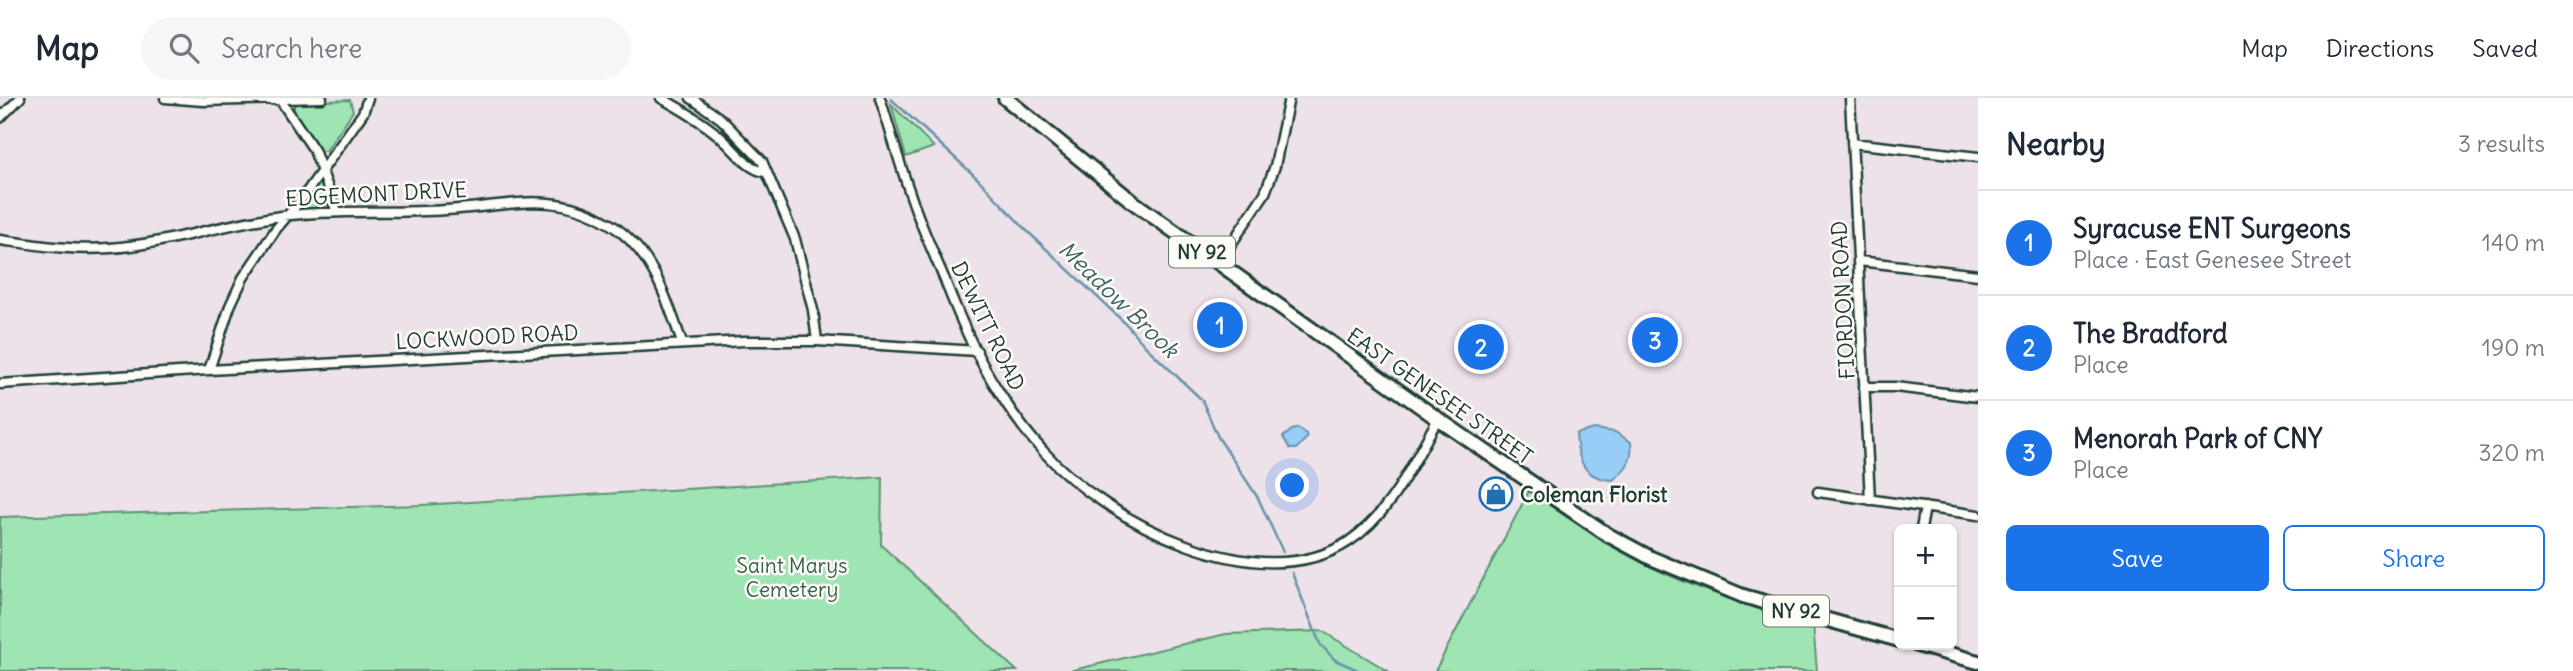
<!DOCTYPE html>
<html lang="en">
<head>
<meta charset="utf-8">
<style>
  body { margin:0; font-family:Delius,sans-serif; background:#f6f6f7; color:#1f2937 }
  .controls { position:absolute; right:21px; bottom:21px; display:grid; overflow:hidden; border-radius:10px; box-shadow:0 2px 5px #0004 }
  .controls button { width:63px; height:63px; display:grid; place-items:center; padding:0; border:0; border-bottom:2px solid #e0e1e3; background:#fff; color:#1f2937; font:35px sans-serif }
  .you { position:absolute; left:1293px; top:388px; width:24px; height:24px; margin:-18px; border:5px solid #fff; border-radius:50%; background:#1a73e8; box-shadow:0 0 0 10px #1a73e833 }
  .badge { display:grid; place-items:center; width:46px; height:46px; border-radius:50%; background:#1a73e8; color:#fff; font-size:23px; font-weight:700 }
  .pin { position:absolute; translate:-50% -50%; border:4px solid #fff; box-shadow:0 2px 7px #0006 }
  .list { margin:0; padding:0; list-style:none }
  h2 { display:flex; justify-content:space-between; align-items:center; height:91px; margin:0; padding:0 28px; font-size:30px }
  h2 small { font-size:23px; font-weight:400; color:#747a83 }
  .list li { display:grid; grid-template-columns:46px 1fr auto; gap:21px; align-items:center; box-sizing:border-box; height:105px; padding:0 28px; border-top:2px solid #e0e1e3 }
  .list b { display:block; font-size:26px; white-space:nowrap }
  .list p { margin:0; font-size:23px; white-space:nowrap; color:#747a83 }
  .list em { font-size:23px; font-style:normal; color:#747a83 }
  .actions { display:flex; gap:14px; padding:21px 28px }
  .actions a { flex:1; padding:16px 0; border:2px solid #1a73e8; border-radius:10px; text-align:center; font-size:24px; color:#1a73e8 }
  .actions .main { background:#1a73e8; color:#fff }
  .icon { flex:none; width:38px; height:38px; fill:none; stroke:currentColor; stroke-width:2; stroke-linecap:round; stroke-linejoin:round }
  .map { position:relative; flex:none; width:1978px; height:573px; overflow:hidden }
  header { display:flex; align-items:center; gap:42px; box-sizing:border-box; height:98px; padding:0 35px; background:#fff; border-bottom:2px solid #e0e1e3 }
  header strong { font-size:33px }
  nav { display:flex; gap:38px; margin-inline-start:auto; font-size:24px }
  .search { width:490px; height:63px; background:#f6f6f7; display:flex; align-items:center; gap:18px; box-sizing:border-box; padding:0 24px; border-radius:38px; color:#747a83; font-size:26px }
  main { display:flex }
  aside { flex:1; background:#fff }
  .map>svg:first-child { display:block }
  .green { fill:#9ee5b3; stroke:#5e9174; stroke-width:2 }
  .water { fill:#97cdf6; stroke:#6793a8; stroke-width:2 }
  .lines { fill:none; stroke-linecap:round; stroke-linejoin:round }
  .stream { stroke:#6793a8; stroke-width:2.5 }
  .minor-casing { stroke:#1f3d34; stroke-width:13 }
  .primary-casing { stroke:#1f3d34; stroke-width:18 }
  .minor { stroke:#fdfcf7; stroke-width:8 }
  .primary { stroke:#fdfcf7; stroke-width:12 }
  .labels { text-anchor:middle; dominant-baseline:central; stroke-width:5; stroke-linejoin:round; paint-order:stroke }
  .shield { fill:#fdfcf7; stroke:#62766e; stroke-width:2 }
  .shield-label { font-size:19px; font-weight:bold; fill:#1f3d34 }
  .street-label { font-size:21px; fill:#1f3d34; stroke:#fdfcf7 }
  .poi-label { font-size:21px; font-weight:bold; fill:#1f3d34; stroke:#fdfcf7; text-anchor:start }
  .park-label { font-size:21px; fill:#385f4d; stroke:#fdfcf7 }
  .water-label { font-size:23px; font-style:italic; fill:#3d6164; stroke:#fdfcf7 }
</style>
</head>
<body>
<header>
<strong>Map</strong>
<div class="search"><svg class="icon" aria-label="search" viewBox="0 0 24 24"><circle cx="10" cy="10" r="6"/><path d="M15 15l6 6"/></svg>Search here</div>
<nav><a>Map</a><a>Directions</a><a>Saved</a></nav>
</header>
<main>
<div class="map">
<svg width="1978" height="573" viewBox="0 0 1978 573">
  <rect width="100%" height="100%" fill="#eee2ea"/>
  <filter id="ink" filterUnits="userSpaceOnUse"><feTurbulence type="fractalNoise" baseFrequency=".0143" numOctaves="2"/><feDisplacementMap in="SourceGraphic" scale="14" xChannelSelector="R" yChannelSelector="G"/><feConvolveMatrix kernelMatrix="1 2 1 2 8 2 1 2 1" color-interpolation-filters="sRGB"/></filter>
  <g filter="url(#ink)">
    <path class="green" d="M 350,2 L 353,13 L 326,53 L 321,53 L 294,14 L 294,8 L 300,4 Z
      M 891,6 L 934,49 L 906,59 Z
      M 319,82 L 328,105 L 321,110 L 306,111 L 304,107 Z
      M 882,379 L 881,447 L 1017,573 L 0,573 L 0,419 L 421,407 Z
      M 1529,393 C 1567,419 1605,446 1647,467 C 1700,493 1756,510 1813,526 L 1817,573 L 1435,573 Z
      M 1322,533 L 1388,573 L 1069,573 L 1226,536 Z"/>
    <path class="water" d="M 1298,330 L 1306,336 L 1307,340 L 1296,351 L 1290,351 L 1283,339 L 1292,332 Z
      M 1594,331 L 1615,334 L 1631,344 C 1633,363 1627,370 1613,382 C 1584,381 1577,362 1576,336 Z"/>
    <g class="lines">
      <path class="stream" d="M 891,1 L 978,81 L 1025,131 L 1126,226 L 1146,249 L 1202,302 L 1218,339 L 1258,400 L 1283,454
        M 1292,475 L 1320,546 L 1335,562 L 1360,573"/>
      <defs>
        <path id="minor" d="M 165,0 L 203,3 L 322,0
          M 279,0 L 314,52 L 337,114
          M 661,0 C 681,11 700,22 718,37 C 733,49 746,71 765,74
          M 691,0 L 721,21 L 762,63 L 795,141 L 813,212 L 817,243
          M 880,0 C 891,34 900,68 912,101 C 921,128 933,154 944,180 C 959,219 976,259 999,294 C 1012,315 1027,336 1044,354 C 1107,424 1259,502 1348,444 C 1392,415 1413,364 1438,321
          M 1850,0 L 1870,402
          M 0,20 L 20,0
          M 1852,45 L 1978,59
          M 0,142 C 37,147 73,153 110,150 C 169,146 224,125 282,118 C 336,111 391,116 446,112 C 507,109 553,90 610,126 C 652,152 667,201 682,245
          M 1859,163 L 1978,177
          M 1218,166 L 1265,95 L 1275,68 L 1289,0
          M 209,272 L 230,208 L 243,180 L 276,131 L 301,102 L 363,15 L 368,0
          M 0,286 L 209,272 L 744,243 L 817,243 L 977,253
          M 1864,289 L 1895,289 L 1978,299
          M 1818,394 L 1978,417
          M 1921,431 L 1925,409"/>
        <path id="primary" d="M 1005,0 L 1133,104 L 1438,321 L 1608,437 L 1651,460 L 1743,498 L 1899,542
          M 1917,547 L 1978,564"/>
      </defs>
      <use href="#minor" class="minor-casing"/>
      <use href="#primary" class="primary-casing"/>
      <use href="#minor" class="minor"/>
      <use href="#primary" class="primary"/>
    </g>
  </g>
  <defs>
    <symbol id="shop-ring" viewBox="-11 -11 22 22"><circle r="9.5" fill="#fdfcf7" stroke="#1f6fb2" stroke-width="1.5"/><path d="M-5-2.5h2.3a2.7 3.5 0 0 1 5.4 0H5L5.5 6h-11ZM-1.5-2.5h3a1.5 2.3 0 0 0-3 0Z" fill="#1f6fb2"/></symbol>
  </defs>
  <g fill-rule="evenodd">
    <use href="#shop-ring" x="1477" y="377" width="38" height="38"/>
  </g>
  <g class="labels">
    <g class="shield">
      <rect x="1169" y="138.5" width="66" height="31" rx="5"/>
      <rect x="1763" y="497.5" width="66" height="31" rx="5"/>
    </g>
    <g class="shield-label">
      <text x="1202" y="154">NY 92</text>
      <text x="1796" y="513">NY 92</text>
    </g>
    <g class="street-label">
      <text transform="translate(376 96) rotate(-3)">EDGEMONT DRIVE</text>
      <text transform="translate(1843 202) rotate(-93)">FIORDON ROAD</text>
      <text transform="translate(988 228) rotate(64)">DEWITT ROAD</text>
      <text transform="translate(487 239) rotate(-3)">LOCKWOOD ROAD</text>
      <text transform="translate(1440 298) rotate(35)">EAST GENESEE STREET</text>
    </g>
    <g class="poi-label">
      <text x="1520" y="396">Coleman Florist</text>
    </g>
    <g class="park-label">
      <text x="792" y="467">Saint Marys<tspan x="792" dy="24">Cemetery</tspan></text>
    </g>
    <g class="water-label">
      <text transform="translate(1119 201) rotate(44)">Meadow Brook</text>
    </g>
  </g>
</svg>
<div class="controls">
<button>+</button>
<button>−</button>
</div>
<div class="you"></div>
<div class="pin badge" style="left:1220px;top:227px">1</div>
<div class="pin badge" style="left:1481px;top:249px">2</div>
<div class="pin badge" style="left:1655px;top:242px">3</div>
</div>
<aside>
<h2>Nearby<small>3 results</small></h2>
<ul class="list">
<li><span class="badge">1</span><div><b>Syracuse ENT Surgeons</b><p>Place · East Genesee Street</p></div><em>140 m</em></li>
<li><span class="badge">2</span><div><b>The Bradford</b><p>Place</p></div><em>190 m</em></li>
<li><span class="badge">3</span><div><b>Menorah Park of CNY</b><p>Place</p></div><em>320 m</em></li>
</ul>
<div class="actions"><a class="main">Save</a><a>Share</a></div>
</aside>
</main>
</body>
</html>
